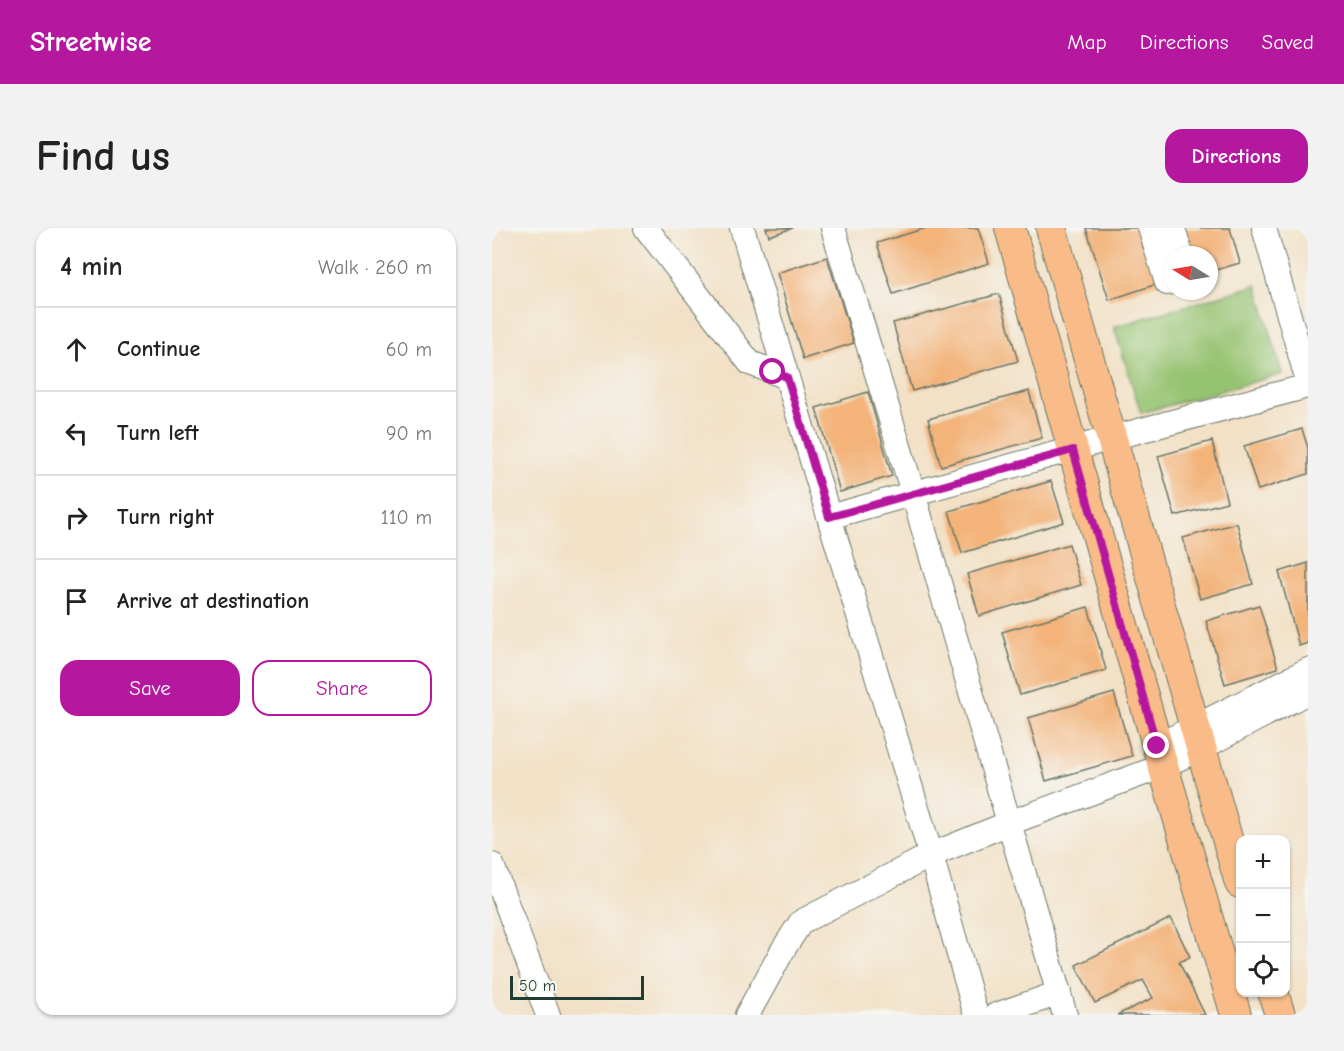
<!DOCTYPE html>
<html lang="en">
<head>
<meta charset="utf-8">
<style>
  body { margin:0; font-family:"Comic Neue",sans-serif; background:#f2f2f2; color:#222 }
  .controls { position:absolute; right:18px; bottom:18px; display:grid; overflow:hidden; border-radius:12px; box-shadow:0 2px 4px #0004 }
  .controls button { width:54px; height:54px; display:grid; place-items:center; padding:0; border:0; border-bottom:2px solid #e0e0e0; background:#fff; color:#222; font:30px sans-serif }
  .compass { position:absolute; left:672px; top:18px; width:54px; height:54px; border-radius:50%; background:#fff; box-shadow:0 2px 4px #0004; rotate:281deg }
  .scale { position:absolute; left:18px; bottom:15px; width:134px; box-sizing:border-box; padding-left:6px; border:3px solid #1f3d34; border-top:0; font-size:16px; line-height:21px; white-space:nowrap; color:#1f3d34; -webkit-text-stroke:4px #f6f6f2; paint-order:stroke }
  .stop { position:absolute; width:18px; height:18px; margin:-14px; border:4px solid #b5179e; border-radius:50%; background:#fff }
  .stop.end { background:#b5179e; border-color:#fff; box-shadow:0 2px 6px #0008 }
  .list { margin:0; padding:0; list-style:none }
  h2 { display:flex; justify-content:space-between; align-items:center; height:78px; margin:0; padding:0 24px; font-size:26px }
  h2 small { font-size:20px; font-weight:400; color:#767676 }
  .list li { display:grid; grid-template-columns:39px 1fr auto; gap:18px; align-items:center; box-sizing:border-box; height:84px; padding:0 24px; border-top:2px solid #e0e0e0 }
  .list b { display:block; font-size:22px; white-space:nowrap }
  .list em { font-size:20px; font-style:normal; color:#767676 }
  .actions { display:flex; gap:12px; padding:18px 24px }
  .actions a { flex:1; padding:14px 0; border:2px solid #b5179e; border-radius:18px; text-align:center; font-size:21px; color:#b5179e }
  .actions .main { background:#b5179e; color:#fff }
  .icon { flex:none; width:33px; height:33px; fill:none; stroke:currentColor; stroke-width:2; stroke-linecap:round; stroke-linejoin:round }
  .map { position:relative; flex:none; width:816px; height:787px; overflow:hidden; border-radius:18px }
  header { display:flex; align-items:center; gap:36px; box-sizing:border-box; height:84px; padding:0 30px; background:#b5179e; color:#fff }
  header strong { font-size:28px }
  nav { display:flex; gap:33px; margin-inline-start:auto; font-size:21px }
  .intro { display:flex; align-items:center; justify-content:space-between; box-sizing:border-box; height:144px; padding:0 36px }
  h1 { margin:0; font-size:42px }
  .button { padding:15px 27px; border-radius:18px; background:#b5179e; color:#fff; font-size:21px; font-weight:700 }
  main { display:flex; gap:36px; padding:0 36px }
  aside { flex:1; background:#fff; border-radius:18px; box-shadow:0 2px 4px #0004 }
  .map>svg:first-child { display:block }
  .green { fill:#96c371; stroke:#5a8052; stroke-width:1.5 }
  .building { fill:#f3b379 }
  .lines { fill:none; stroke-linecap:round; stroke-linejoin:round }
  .minor-casing { stroke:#697667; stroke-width:26 }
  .major-casing { stroke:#697667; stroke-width:32 }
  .minor { stroke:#fff; stroke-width:24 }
  .major { stroke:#f9bc89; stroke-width:30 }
  .route { stroke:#b5179e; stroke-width:8 }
</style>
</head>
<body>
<header>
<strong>Streetwise</strong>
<nav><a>Map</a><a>Directions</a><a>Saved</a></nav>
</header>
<div class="intro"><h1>Find us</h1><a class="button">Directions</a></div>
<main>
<aside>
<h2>4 min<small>Walk · 260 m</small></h2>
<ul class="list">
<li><svg class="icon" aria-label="ahead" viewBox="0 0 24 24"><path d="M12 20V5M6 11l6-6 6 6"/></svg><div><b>Continue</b></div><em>60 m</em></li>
<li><svg class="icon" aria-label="left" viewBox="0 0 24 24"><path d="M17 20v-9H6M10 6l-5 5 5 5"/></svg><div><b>Turn left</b></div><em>90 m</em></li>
<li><svg class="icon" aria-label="right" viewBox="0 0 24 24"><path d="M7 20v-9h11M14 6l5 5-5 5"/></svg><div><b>Turn right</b></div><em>110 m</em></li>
<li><svg class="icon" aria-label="arrive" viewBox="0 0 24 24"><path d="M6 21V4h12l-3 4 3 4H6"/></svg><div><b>Arrive at destination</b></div></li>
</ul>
<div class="actions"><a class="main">Save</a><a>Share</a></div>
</aside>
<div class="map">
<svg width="816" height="787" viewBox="0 0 816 787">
  <rect width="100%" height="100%" fill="#f6f6f2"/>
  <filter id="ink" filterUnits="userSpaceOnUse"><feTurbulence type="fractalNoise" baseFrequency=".0167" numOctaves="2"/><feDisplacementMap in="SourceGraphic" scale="12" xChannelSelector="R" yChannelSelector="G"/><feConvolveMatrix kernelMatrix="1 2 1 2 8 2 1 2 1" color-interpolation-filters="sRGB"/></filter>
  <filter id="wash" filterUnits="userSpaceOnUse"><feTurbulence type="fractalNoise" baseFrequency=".008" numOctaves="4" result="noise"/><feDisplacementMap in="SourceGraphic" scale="24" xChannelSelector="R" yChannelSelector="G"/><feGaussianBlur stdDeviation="1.35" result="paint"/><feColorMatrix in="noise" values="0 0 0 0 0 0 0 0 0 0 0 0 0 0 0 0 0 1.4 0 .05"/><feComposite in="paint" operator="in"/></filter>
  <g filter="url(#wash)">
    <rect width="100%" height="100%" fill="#f2e1c6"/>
    <path class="green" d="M 765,57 L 790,146 L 649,185 L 622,99 Z"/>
    <g id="blocks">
      <path class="building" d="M 274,0 L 301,0 L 277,8 Z
        M 434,0 L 486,0 L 497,35 L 401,66 L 385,15 Z
        M 594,0 L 654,0 L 671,54 L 617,72 Z
        M 686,0 L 738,0 L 748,35 L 717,44 L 717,27 L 693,27 Z
        M 335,29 L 362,115 L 311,131 L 285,45 Z
        M 507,66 L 526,133 L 420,163 L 401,95 Z
        M 537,163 L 550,210 L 449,238 L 436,191 Z
        M 376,164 L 400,248 L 348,264 L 324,180 Z
        M 810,201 L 816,220 L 816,246 L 766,262 L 752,218 Z
        M 720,213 L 735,274 L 683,288 L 666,228 Z
        M 559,253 L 572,294 L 470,325 L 457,283 Z
        M 745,295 L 761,356 L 708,371 L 691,310 Z
        M 577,316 L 589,357 L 487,388 L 475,346 Z
        M 816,335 L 816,415 L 807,418 L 787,344 Z
        M 767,377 L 786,440 L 733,456 L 714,393 Z
        M 596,379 L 614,442 L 528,467 L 510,404 Z
        M 622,465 L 640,528 L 554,553 L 536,490 Z
        M 679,690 L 698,729 L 687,734 L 713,787 L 625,787 L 661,770 L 651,752 L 603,775 L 584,737 Z"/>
    </g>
  </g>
  <g filter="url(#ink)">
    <use href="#blocks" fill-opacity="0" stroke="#697667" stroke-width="1.5"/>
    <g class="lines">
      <defs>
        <path id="minor" d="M 154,0 L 258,135 L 295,149
          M 250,0 L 439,627 L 484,787
          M 341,0 L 421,265 L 573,787
          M 658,0 L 675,55 L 681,54
          M 681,0 L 689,27
          M 772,0 L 816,154
          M 337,289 L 620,210 L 816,158
          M 665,518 L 816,442
          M 0,637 L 56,787
          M 255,787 L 292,720 L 309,694 L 439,627 L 517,595 L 671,538 L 709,520 L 816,464
          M 504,787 L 567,765"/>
        <path id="major" d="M 518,0 L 671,538 L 744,787
          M 559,0 L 748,655
          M 781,764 L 788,787"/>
      </defs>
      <use href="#minor" class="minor-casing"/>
      <use href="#major" class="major-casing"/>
      <use href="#minor" class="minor"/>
      <use href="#major" class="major"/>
    </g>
  </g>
  <g class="lines" filter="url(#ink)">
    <path class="route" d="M 281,144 L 295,149 L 337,289 L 581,222 L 665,518"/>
  </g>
</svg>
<div class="controls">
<button>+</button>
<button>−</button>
<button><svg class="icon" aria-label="locate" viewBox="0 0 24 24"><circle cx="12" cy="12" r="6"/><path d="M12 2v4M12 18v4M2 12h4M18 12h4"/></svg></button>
</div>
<svg class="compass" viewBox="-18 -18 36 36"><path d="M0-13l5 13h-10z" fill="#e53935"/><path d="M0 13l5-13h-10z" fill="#767676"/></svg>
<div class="scale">50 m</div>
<div class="stop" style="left:281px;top:144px"></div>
<div class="stop end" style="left:665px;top:518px"></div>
</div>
</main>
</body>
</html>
